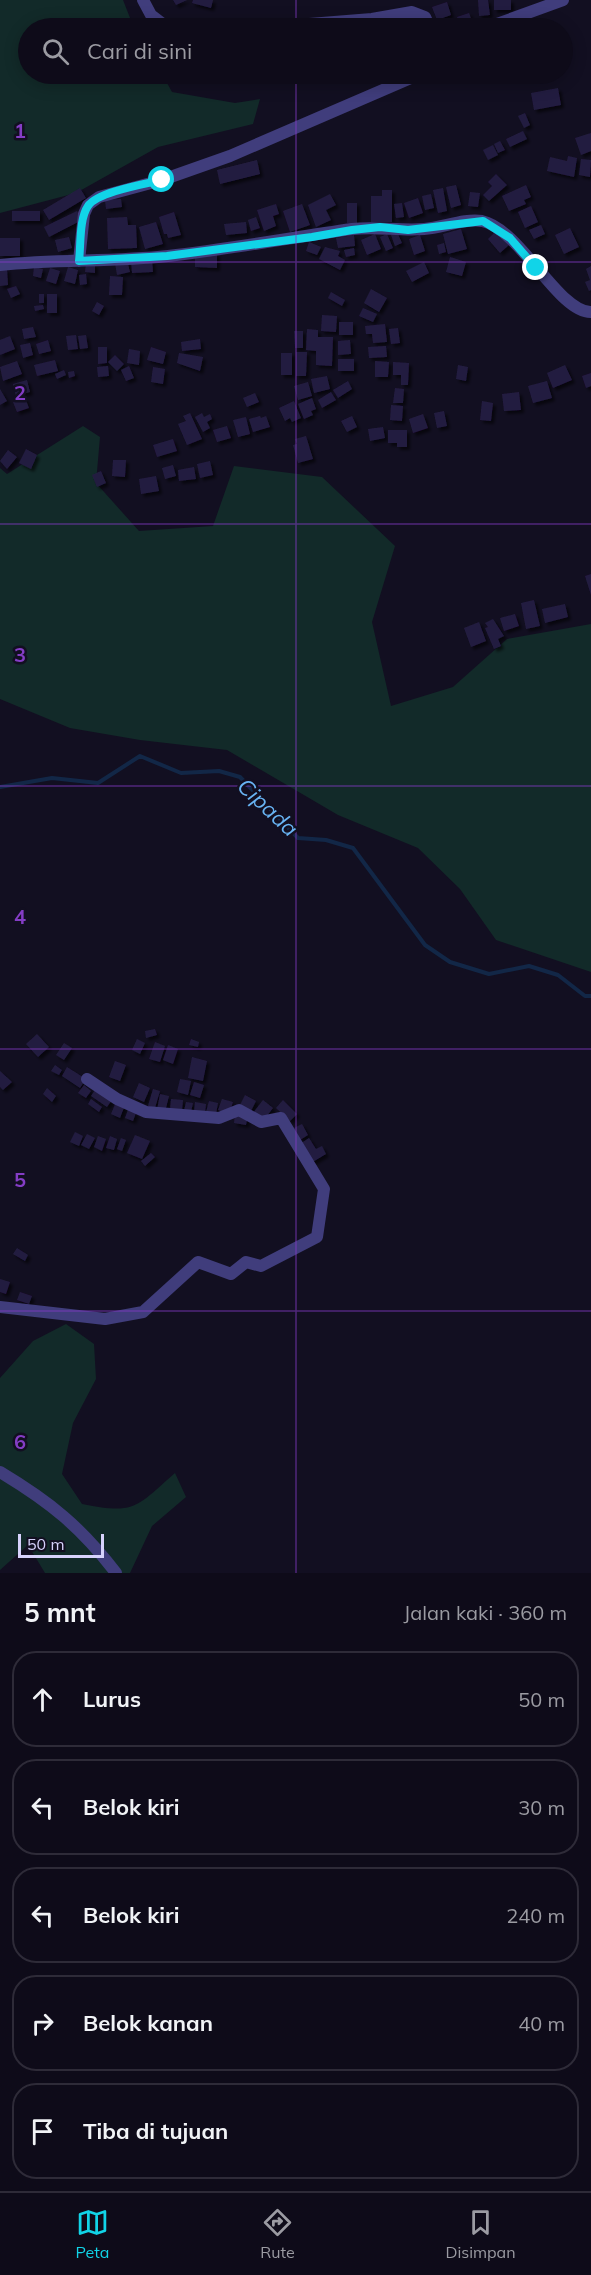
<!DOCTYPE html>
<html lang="id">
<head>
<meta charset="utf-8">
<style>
  body { margin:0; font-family:Mulish,sans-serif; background:#1c1926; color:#f1f3f6 }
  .scale { position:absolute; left:18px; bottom:15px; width:86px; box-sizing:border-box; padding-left:6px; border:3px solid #d7d2fc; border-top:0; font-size:16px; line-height:21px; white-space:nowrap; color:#d7d2fc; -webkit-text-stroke:4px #120f21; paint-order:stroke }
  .stop { position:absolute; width:18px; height:18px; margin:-14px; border:4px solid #11d4e8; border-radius:50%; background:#fff }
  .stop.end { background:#11d4e8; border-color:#fff; box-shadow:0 2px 6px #0008 }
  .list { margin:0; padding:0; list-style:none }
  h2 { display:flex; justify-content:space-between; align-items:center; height:78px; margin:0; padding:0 24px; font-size:26px }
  h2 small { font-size:20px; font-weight:400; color:#9b9ba2 }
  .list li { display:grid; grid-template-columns:39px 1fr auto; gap:18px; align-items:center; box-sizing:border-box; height:96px; margin:0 12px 12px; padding:0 12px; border:2px solid #2e2b38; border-radius:24px }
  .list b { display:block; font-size:22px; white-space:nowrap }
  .list em { font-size:20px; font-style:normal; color:#9b9ba2 }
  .icon { flex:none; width:33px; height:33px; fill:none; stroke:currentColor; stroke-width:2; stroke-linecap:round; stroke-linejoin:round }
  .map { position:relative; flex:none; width:591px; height:1573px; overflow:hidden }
  .search { position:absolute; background:#0e0b19; box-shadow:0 3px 15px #0003; left:18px; right:18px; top:18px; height:66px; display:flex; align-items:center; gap:15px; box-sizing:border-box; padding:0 21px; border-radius:33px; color:#9b9ba2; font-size:22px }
  .sheet { height:618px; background:#0e0b19 }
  nav { display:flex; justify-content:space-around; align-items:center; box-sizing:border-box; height:84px; border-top:2px solid #2e2b38; background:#0e0b19; font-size:16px; color:#9b9ba2 }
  nav a { display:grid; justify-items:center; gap:3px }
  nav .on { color:#11d4e8 }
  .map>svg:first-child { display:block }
  .green { fill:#122a29 }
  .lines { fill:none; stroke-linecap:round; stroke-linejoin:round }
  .stream { stroke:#122747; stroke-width:4 }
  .building { fill:#241c40; filter:url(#shadow) }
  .street { stroke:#403d7c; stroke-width:12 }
  .route { stroke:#11d4e8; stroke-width:8 }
  .grid { fill:none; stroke:#843dc5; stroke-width:1.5; stroke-opacity:0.55 }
  .labels { text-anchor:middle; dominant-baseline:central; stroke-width:5; stroke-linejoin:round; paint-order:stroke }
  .water-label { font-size:22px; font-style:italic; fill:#68b4f4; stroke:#120f21 }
  .grid-label { font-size:20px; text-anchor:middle; font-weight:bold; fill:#843dc5; stroke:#120f21; stroke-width:5; stroke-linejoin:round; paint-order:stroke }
</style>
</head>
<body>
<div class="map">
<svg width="591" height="1573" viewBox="0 0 591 1573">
  <defs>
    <filter id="shadow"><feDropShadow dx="3" dy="3" stdDeviation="1.5" flood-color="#0009"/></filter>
  </defs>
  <rect width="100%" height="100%" fill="#120f21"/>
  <path class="green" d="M 0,0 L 123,0 L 134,28 L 28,28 L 28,74 L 162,74 L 172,92 L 235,103 L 260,99 L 253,124 L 158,147 L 76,193 L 0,213 Z
    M 83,426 L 100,437 L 96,483 L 139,531 L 213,526 L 234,466 L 322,477 L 395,546 L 372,622 L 391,706 L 453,687 L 507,639 L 591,624 L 591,972 L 496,940 L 460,889 L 418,848 L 338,815 L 227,750 L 140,740 L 70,728 L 0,699 L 0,468 L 7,474 Z
    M 66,1324 L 94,1344 L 96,1379 L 73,1423 L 62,1474 L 82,1504 C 136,1515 136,1507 175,1473 L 186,1497 L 152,1526 L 130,1573 L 45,1573 L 28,1545 L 0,1570 L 0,1378 L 33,1341 Z"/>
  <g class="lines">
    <path class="stream" d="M 0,787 L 52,778 L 98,783 L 140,756 L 181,773 L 219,771 L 240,777 L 298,838 L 326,840 L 353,848 L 425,945 L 450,962 L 489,974 L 529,966 L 558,975 L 585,996 L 591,996"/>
  </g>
  <path class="building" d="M 173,0 L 187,0 L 176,5 Z
    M 193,0 L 213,0 L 211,8 L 192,3 Z
    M 478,0 L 488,0 L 490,15 L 479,16 Z
    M 494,0 L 511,0 L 511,10 L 494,10 Z
    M 447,2 L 451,15 L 437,20 L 432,7 Z
    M 469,13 L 473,24 L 460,27 L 457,17 Z
    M 450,18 L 453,28 L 436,28 L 434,23 Z
    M 558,88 L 561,105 L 534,110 L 531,93 Z
    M 525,113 L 530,125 L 524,128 L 518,116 Z
    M 523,131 L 527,139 L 510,147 L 506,139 Z
    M 591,133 L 591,151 L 581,155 L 575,138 Z
    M 500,141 L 505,150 L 498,153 L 494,144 Z
    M 493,145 L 498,155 L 488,160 L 483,150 Z
    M 568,156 L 577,158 L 574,177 L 547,171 L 550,157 L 567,161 Z
    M 581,159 L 591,160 L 590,177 L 579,175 Z
    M 257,160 L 260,174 L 220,184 L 217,170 Z
    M 496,174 L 507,185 L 489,201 L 483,195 L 492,186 L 488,182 Z
    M 456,185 L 461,205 L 451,208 L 446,187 Z
    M 526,185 L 531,197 L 524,200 L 526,204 L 509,211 L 502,196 Z
    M 80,188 L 86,198 L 49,220 L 43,210 Z
    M 443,188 L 447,211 L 438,213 L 433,190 Z
    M 382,190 L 392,190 L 392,222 L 371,222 L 371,196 L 382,196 Z
    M 470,192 L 480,193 L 478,207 L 468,206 Z
    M 330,194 L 336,205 L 326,210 L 331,220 L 316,227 L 308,205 Z
    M 431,194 L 434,208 L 425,210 L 422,196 Z
    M 418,198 L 423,213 L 409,218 L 404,203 Z
    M 121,199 L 122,207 L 106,209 L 105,200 Z
    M 347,203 L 357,203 L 357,224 L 347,223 Z
    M 402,203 L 404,217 L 396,218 L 394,204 Z
    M 276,204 L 279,214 L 273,216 L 276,226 L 264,231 L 257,210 Z
    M 302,204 L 310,225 L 290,232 L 283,211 Z
    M 531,206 L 538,222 L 525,228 L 518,212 Z
    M 12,211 L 40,211 L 40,221 L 12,221 Z
    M 77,211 L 82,220 L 49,237 L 44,227 Z
    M 174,212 L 181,235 L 168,238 L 167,234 L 164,234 L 159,217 Z
    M 127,217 L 128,225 L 136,225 L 137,248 L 108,249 L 107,218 Z
    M 256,217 L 260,228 L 251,231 L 248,220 Z
    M 156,222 L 163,244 L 145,249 L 139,227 Z
    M 246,222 L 247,233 L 226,235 L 224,224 Z
    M 541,225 L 545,234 L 534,239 L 529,230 Z
    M 570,228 L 579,247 L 564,254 L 555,235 Z
    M 461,229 L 467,249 L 448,254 L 443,234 Z
    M 496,231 L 509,245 L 500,253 L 488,239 Z
    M 397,232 L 402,243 L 395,246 L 391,235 Z
    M 375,234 L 381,249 L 367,255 L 361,240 Z
    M 387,234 L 393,248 L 386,251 L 380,237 Z
    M 354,235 L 355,246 L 338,248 L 336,238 Z
    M 420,235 L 425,251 L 414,255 L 409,239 Z
    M 69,237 L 72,248 L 58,252 L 55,240 Z
    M 0,238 L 20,238 L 20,256 L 0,256 Z
    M 309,242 L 321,247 L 317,255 L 306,251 Z
    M 444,243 L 446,252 L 439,254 L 437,245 Z
    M 325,247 L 340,251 L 338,256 L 345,260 L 340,270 L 319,259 Z
    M 354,248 L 355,255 L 346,257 L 344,250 Z
    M 195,253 L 217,253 L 217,268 L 195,267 Z
    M 450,257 L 466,262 L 462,276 L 446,272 Z
    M 152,259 L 153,272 L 132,273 L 131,260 Z
    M 127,260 L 130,272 L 117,275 L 115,263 Z
    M 424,262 L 429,273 L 412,282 L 406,271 Z
    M 86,263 L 95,264 L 95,273 L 85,272 Z
    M 591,266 L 591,290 L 589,291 L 585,282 L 590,280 L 586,269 Z
    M 34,267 L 43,269 L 41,278 L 33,276 Z
    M 68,267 L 78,270 L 75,284 L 64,281 Z
    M 50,268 L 60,271 L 56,284 L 46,281 Z
    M 0,269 L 7,269 L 8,285 L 0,286 Z
    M 86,274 L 87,284 L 80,285 L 79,275 Z
    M 110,276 L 123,277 L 122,295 L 109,295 Z
    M 16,286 L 20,294 L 11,298 L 7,289 Z
    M 371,289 L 387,298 L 379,312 L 364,303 Z
    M 331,292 L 345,300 L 342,306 L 328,298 Z
    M 39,294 L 44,294 L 44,303 L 39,303 Z
    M 47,294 L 57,294 L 57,313 L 47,313 Z
    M 97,302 L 104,306 L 99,315 L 92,311 Z
    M 43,305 L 44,309 L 35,311 L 34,306 Z
    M 363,308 L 377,314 L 373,322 L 359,316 Z
    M 322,315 L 337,316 L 336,332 L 321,331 Z
    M 339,322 L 353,322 L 353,335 L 339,335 Z
    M 385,324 L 387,342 L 373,343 L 372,334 L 366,334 L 365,326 Z
    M 33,327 L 36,337 L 24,339 L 22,329 Z
    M 398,328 L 400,343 L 391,344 L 389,329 Z
    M 307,329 L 318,330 L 318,337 L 333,337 L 332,366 L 316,365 L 316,351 L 306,350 Z
    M 294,331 L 303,331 L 303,348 L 295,348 Z
    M 76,335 L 78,349 L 68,350 L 66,336 Z
    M 86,335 L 88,348 L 80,349 L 78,336 Z
    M 10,336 L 15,349 L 0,355 L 0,340 Z
    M 200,339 L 201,349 L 182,351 L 181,342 Z
    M 48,340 L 51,351 L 39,354 L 36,344 Z
    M 350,340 L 351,354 L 338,355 L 338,341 Z
    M 30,343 L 33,355 L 23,358 L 20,345 Z
    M 386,346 L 387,357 L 369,358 L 368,347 Z
    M 98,347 L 107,347 L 107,363 L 98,364 Z
    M 151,347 L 166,352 L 163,364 L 147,360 Z
    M 129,349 L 140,351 L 139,365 L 127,363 Z
    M 296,352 L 307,352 L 306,376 L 296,376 Z
    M 179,353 L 203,357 L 200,371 L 177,363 Z
    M 281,353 L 292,353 L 292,375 L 281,375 Z
    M 115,355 L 124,364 L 117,371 L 108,362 Z
    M 338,359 L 354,359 L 354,371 L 338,371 Z
    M 55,360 L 58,371 L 37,376 L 34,365 Z
    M 17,361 L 22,374 L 3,381 L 0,367 Z
    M 375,361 L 389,362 L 388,377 L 375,377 Z
    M 393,362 L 409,363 L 408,385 L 401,385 L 401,375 L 393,375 Z
    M 458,365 L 468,367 L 466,381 L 456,379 Z
    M 565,365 L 572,380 L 553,388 L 547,373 Z
    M 108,366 L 109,376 L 98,377 L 97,367 Z
    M 129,366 L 134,378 L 126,381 L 121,370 Z
    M 153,367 L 165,369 L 163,384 L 151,382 Z
    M 64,370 L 66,375 L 57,379 L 55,374 Z
    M 74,371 L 75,376 L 69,378 L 68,372 Z
    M 591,373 L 591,386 L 586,388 L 582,376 Z
    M 327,376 L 330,389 L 314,393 L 311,379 Z
    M 27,380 L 30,392 L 16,396 L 13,384 Z
    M 348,381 L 352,389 L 338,398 L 333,390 Z
    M 547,381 L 552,398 L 533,403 L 528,386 Z
    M 308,382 L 312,396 L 298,400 L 294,386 Z
    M 395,388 L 404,389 L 403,403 L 393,403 Z
    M 0,389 L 7,401 L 0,405 Z
    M 331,392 L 336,400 L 322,408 L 318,400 Z
    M 519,392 L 521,410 L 504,411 L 502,394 Z
    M 255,393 L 259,402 L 247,407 L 243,398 Z
    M 25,398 L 29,408 L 17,412 L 13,402 Z
    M 312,398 L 316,409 L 311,411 L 313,415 L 304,419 L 298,404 Z
    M 294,401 L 301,418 L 292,422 L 290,418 L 285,421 L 279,408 Z
    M 482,401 L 493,403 L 491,421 L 480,420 Z
    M 391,405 L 403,406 L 402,421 L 390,420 Z
    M 444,411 L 447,426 L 437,428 L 434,413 Z
    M 190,413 L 202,439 L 187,445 L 178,424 L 186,421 L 183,416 Z
    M 202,413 L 204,417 L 210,414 L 212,419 L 207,422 L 210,428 L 203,432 L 195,417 Z
    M 423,414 L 428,428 L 413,433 L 409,419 Z
    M 260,416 L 261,418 L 266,416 L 270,427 L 253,432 L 249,419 Z
    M 352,416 L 357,427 L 347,432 L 341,421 Z
    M 246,417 L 250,434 L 238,437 L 233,420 Z
    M 227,426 L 231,438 L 217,442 L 213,430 Z
    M 383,427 L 385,438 L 370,441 L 368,429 Z
    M 388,430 L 407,430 L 407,447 L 397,447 L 397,443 L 388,443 Z
    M 306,436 L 313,459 L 298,463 L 293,445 L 297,444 L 295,439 Z
    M 173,439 L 177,451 L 157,457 L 153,445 Z
    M 26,449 L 37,455 L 31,469 L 19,463 Z
    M 8,450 L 17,457 L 7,469 L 0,461 Z
    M 113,460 L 126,460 L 125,477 L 112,476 Z
    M 210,461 L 213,475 L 200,478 L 197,464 Z
    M 173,465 L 176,476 L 165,479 L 162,468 Z
    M 194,467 L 196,479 L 179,481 L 178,470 Z
    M 101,471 L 106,483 L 97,487 L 92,475 Z
    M 156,476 L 159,491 L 141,494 L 139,479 Z
    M 591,574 L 591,595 L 585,576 Z
    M 534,600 L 540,626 L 526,629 L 521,603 Z
    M 565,604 L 568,617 L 545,623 L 542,609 Z
    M 515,614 L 519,626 L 504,631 L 500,618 Z
    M 493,619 L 504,636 L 498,639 L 501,646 L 494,649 L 485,628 L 488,627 L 485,623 Z
    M 479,622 L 486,641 L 471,647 L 464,628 Z
    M 155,1029 L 157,1035 L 146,1038 L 145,1031 Z
    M 37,1034 L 49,1047 L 38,1057 L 26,1044 Z
    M 137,1039 L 145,1043 L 140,1054 L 132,1050 Z
    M 191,1039 L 199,1042 L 198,1047 L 189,1045 Z
    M 155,1042 L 165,1046 L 160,1062 L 149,1059 Z
    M 64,1043 L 72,1048 L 64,1060 L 56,1055 Z
    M 168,1045 L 178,1049 L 173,1064 L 163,1060 Z
    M 192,1057 L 207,1061 L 203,1081 L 188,1078 Z
    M 115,1061 L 126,1065 L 120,1081 L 109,1077 Z
    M 55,1065 L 62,1070 L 59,1075 L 51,1071 Z
    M 67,1067 L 86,1079 L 80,1088 L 62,1076 Z
    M 0,1071 L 12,1082 L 3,1090 L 0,1087 Z
    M 180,1079 L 191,1081 L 188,1095 L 177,1092 Z
    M 194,1082 L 204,1085 L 200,1098 L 190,1095 Z
    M 139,1083 L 150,1088 L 144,1102 L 133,1097 Z
    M 84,1085 L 91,1091 L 86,1098 L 78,1093 Z
    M 97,1087 L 114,1097 L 107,1107 L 91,1096 Z
    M 47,1088 L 56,1096 L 52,1102 L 43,1094 Z
    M 153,1089 L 160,1091 L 155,1108 L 148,1106 Z
    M 160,1094 L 169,1096 L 165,1112 L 157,1110 Z
    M 245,1095 L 256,1101 L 250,1113 L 239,1107 Z
    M 91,1099 L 102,1107 L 99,1112 L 88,1104 Z
    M 171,1099 L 183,1100 L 182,1111 L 170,1110 Z
    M 222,1099 L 233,1102 L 229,1114 L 218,1110 Z
    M 263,1100 L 273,1108 L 263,1121 L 253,1113 Z
    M 283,1100 L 297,1114 L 290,1121 L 276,1108 Z
    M 209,1101 L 218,1103 L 216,1114 L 206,1112 Z
    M 116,1102 L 125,1105 L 120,1118 L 111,1114 Z
    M 186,1102 L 193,1103 L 191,1112 L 184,1111 Z
    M 195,1102 L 206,1104 L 205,1113 L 194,1112 Z
    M 128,1110 L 136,1113 L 133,1121 L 125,1118 Z
    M 235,1114 L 248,1115 L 246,1125 L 234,1123 Z
    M 302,1124 L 308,1135 L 300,1140 L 294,1128 Z
    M 75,1132 L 83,1136 L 79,1146 L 70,1142 Z
    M 87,1134 L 95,1138 L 89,1149 L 81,1145 Z
    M 135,1135 L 150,1141 L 142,1159 L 127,1153 Z
    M 98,1136 L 106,1139 L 102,1151 L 94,1147 Z
    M 110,1136 L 117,1139 L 114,1150 L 106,1148 Z
    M 121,1138 L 126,1140 L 122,1151 L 117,1149 Z
    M 309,1138 L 316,1149 L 322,1146 L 326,1154 L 311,1163 L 300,1144 Z
    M 151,1153 L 155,1157 L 145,1166 L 141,1161 Z
    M 17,1248 L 28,1255 L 25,1261 L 13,1254 Z
    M 0,1279 L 10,1282 L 6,1294 L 0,1292 Z
    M 20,1292 L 32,1296 L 29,1304 L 17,1300 Z"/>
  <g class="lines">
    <path class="street" d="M 143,0 L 151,15 L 168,28
      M 259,28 L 372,19 L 412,12 L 425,17 L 430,28
      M 486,28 L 563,0
      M 79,261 L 84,214 L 88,205 L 99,197 L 162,180 L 230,156 L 420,74
      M 0,265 C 56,259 112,262 168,256 C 229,249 290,238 352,229 C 376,226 400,231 424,229 C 442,228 464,218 482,221 C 520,229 559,313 591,312
      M 0,1307 L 105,1319 L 143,1312 L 198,1262 L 231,1274 L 246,1262 L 261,1266 L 317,1237 L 324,1189 L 281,1118 L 261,1122 L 239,1110 L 219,1118 L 146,1112 L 117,1099 L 87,1079
      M 0,1472 C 50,1502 81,1527 116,1573"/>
  </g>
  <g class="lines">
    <path class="route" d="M 162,180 C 145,184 97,192 88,206 C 79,219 81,245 79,261 L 167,256 L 312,237 L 352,230 L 380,227 L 408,230 L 483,221 L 510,238 L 536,268"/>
  </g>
  <path class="grid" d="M 296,0 L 296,28M 296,74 L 296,1573M 0,262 L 591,262M 0,524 L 591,524M 0,786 L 591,786M 0,1049 L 591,1049M 0,1311 L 591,1311"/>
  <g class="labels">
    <g class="water-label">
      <text transform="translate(268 807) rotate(43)">Cipada</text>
    </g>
  </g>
  <g class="grid-label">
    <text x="20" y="138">1</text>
    <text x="20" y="400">2</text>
    <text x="20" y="662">3</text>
    <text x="20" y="924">4</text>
    <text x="20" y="1187">5</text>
    <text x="20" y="1449">6</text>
  </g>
</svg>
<div class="scale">50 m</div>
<div class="stop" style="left:162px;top:180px"></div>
<div class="stop end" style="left:536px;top:268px"></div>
<div class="search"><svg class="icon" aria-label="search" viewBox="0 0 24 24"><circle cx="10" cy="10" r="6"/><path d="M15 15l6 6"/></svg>Cari di sini</div>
</div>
<section class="sheet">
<h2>5 mnt<small>Jalan kaki · 360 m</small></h2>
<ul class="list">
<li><svg class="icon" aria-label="ahead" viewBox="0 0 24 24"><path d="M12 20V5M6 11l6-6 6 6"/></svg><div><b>Lurus</b></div><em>50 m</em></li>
<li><svg class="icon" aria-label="left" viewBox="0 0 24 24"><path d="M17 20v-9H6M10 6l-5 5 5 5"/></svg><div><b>Belok kiri</b></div><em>30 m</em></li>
<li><svg class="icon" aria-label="left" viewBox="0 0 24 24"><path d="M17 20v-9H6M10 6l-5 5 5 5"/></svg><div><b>Belok kiri</b></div><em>240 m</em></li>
<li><svg class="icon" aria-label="right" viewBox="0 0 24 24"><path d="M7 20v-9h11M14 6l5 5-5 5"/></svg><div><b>Belok kanan</b></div><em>40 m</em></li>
<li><svg class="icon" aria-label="arrive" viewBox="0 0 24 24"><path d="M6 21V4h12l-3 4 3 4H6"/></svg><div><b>Tiba di tujuan</b></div></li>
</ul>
</section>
<nav>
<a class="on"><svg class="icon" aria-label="map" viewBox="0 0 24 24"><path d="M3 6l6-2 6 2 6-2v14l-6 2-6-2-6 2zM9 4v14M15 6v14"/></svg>Peta</a>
<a><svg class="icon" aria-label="directions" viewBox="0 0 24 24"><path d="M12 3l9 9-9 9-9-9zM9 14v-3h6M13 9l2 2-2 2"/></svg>Rute</a>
<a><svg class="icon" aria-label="saved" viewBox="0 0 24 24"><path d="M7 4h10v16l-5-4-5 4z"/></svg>Disimpan</a>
</nav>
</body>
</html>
